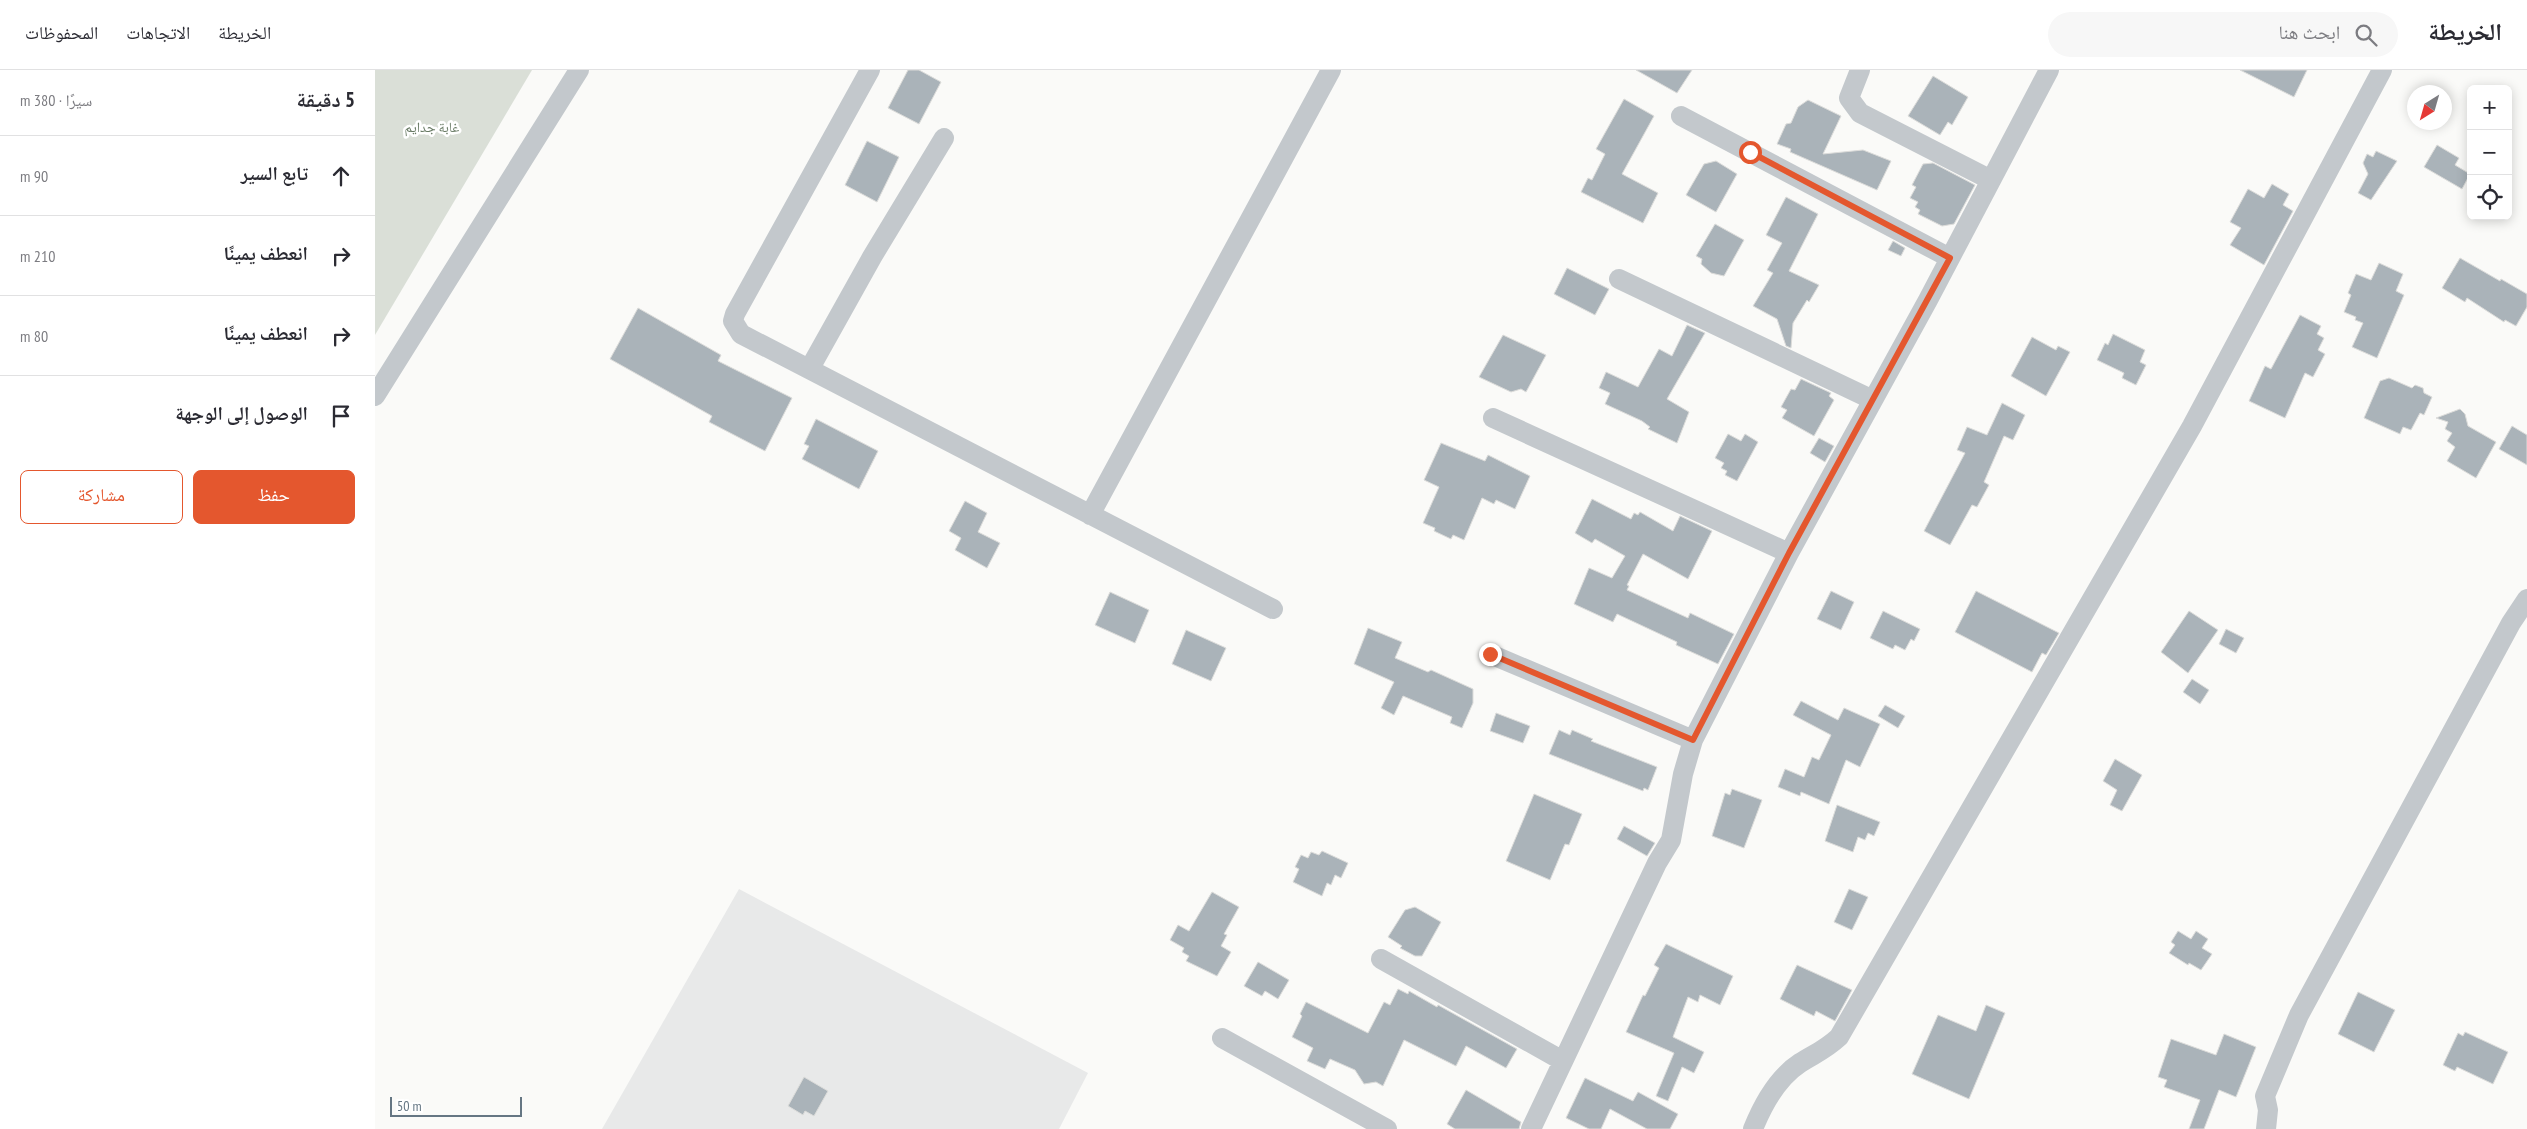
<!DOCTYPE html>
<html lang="ar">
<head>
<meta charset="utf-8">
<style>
  body { margin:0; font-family:"PT Sans Narrow","Noto Naskh Arabic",sans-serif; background:#f7f7f7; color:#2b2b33; direction:rtl }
  .controls { position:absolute; right:15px; top:15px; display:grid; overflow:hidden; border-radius:8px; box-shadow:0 2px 12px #0003 }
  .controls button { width:45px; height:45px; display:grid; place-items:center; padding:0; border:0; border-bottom:1px solid #e1e1e2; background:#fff; color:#2b2b33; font:25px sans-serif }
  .compass { position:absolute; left:2032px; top:15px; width:45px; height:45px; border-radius:50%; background:#fff; box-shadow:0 2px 12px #0003; rotate:217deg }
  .scale { position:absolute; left:15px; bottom:12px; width:132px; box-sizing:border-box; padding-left:5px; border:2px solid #657683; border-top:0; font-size:14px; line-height:18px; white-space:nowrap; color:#657683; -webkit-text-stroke:4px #fff; paint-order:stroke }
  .stop { position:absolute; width:15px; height:15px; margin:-11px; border:4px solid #e4572e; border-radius:50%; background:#fff }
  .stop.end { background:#e4572e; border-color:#fff; box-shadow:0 1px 5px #0008 }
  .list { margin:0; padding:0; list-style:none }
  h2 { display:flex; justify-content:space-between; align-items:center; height:65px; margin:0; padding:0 20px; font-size:21px }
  h2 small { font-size:16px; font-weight:400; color:#7c7c81 }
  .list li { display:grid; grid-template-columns:32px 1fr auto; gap:15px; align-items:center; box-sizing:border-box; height:80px; padding:0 20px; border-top:1px solid #e1e1e2 }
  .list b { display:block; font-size:19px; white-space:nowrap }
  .list em { font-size:16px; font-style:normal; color:#7c7c81 }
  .actions { display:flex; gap:10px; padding:15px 20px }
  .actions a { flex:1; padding:11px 0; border:1px solid #e4572e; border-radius:8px; text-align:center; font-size:18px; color:#e4572e }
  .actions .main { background:#e4572e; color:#fff }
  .icon { flex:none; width:28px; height:28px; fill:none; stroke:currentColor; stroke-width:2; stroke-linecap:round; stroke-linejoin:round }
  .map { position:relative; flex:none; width:2152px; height:1059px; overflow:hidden; direction:ltr }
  header { display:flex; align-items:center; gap:30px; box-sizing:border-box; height:70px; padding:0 25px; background:#fff; border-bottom:1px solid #e1e1e2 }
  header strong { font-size:24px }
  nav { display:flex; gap:28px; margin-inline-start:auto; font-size:18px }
  .search { width:350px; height:45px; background:#f7f7f7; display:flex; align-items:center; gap:12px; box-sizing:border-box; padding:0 18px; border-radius:28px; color:#7c7c81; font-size:19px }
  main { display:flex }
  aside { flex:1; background:#fff }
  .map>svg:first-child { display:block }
  .built { fill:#e8e9e9 }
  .green { fill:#dadfd7 }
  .building { fill:#aab3b9; stroke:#dcdcda }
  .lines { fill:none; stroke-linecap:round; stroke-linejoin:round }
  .minor { stroke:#c3c8cc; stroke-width:20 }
  .route { stroke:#e4572e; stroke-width:6 }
  .labels { text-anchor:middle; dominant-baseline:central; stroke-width:5; stroke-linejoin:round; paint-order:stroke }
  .park-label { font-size:14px; fill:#687a64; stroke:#fff }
</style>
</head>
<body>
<header>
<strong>الخريطة</strong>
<div class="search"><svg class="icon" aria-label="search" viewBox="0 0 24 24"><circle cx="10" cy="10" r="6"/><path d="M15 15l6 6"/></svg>ابحث هنا</div>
<nav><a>الخريطة</a><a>الاتجاهات</a><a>المحفوظات</a></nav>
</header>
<main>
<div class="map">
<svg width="2152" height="1059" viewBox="0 0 2152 1059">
  <rect width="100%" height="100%" fill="#fafaf8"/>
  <path class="built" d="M 364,819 L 713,1003 L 684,1059 L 227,1059 Z"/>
  <path class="green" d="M 0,0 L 157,0 L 0,265 Z"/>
  <path class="building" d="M 533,0 L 544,0 L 566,12 L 544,54 L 513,38 Z
    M 1261,0 L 1317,0 L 1302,23 Z
    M 1865,0 L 1932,0 L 1919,27 Z
    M 1558,6 L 1593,27 L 1577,55 L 1573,52 L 1565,65 L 1533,46 Z
    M 1249,29 L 1279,46 L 1247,104 L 1283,123 L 1268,153 L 1206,122 L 1213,108 L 1217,110 L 1230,84 L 1221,79 Z
    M 1433,30 L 1466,46 L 1448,84 L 1488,80 L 1516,91 L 1502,120 L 1415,82 L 1416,79 L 1402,74 L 1411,54 L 1416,53 L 1423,37 Z
    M 492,71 L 524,87 L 502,132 L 470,115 Z
    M 2062,75 L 2084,88 L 2080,95 L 2095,104 L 2087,119 L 2049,97 Z
    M 2001,81 L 2022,91 L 1996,130 L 1983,123 L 1993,104 L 1988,93 L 1992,84 L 1998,87 Z
    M 1341,91 L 1362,104 L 1341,142 L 1311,125 L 1329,94 Z
    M 1558,93 L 1600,115 L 1579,154 L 1567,156 L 1543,144 L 1545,140 L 1540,137 L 1543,132 L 1535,128 L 1541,117 L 1537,115 L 1548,94 Z
    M 1897,114 L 1914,124 L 1908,135 L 1918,141 L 1889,195 L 1855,175 L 1866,158 L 1855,152 L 1873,119 L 1889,128 Z
    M 1411,127 L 1443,144 L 1414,201 L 1444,215 L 1434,232 L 1432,230 L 1418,253 L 1416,278 L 1411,276 L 1402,249 L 1378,236 L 1398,203 L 1392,200 L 1407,173 L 1391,165 Z
    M 1340,154 L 1369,170 L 1349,206 L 1336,203 L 1326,194 L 1327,189 L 1321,186 Z
    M 1518,171 L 1530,178 L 1526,186 L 1513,180 Z
    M 2085,188 L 2125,211 L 2126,209 L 2152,224 L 2152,237 L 2141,256 L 2130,250 L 2129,252 L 2092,228 L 2090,232 L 2067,218 Z
    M 2004,193 L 2028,204 L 2021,221 L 2029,225 L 2002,288 L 1977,277 L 1988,253 L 1980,250 L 1981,247 L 1969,242 L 1976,225 L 1973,223 L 1981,204 L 1996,210 Z
    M 1192,198 L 1234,219 L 1220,245 L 1179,224 Z
    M 263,238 L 346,285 L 343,291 L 417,328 L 390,381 L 334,352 L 337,346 L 235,289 Z
    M 1925,245 L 1946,256 L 1942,264 L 1949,268 L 1943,280 L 1950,284 L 1938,307 L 1930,303 L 1910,348 L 1874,331 L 1890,296 L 1896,299 Z
    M 1312,255 L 1330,263 L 1292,329 L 1314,342 L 1302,373 L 1273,359 L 1275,357 L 1267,351 L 1230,334 L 1235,323 L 1224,318 L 1231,302 L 1263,317 L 1284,279 L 1297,286 Z
    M 1738,264 L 1770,280 L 1765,292 L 1771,295 L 1761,315 L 1747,308 L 1749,303 L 1722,290 L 1730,273 L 1733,275 Z
    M 1128,265 L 1171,285 L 1151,322 L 1146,319 L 1136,322 L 1104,307 Z
    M 1657,267 L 1681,280 L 1683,276 L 1695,282 L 1671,326 L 1636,306 Z
    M 2014,308 L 2037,318 L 2040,315 L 2048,318 L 2049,323 L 2057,327 L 2049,345 L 2045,343 L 2036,360 L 2028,357 L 2025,364 L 1989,348 L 2005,311 Z
    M 1426,309 L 1456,323 L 1454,326 L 1459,330 L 1439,366 L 1407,348 L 1412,340 L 1406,337 L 1416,319 L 1420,320 Z
    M 1627,333 L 1650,345 L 1638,370 L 1629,366 L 1609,412 L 1614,415 L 1602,437 L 1597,435 L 1575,475 L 1549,461 L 1590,383 L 1582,380 L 1592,357 L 1612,365 Z
    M 2085,339 L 2090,344 L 2093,356 L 2121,372 L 2101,408 L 2072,391 L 2080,377 L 2072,371 L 2077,363 L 2070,359 L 2073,352 L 2061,348 Z
    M 441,349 L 503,381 L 484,419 L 427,389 L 434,376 L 429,374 Z
    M 2137,356 L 2152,365 L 2152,395 L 2124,379 Z
    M 1353,364 L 1366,371 L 1370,364 L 1383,372 L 1362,411 L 1350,405 L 1352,401 L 1346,398 L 1349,393 L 1340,388 Z
    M 1444,368 L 1459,376 L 1450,392 L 1435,383 Z
    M 1066,373 L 1110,391 L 1113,385 L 1155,406 L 1140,439 L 1121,430 L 1119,434 L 1107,428 L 1089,470 L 1078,465 L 1076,469 L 1059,461 L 1060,458 L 1048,453 L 1064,417 L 1049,410 Z
    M 1217,429 L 1256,449 L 1259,443 L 1263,445 L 1265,442 L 1298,461 L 1305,446 L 1337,461 L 1313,509 L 1268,484 L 1252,515 L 1254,516 L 1252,520 L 1313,548 L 1315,543 L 1359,564 L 1343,594 L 1301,575 L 1302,572 L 1242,544 L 1238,552 L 1199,534 L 1214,498 L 1237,508 L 1250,486 L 1220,469 L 1217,473 L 1200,463 Z
    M 590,431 L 612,443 L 603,462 L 625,473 L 612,498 L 580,480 L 586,468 L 574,461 Z
    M 1456,521 L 1479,532 L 1466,560 L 1442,549 Z
    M 1601,521 L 1684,563 L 1671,585 L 1667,583 L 1657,602 L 1580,562 Z
    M 735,522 L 774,540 L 760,573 L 720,555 Z
    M 1508,541 L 1545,559 L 1539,571 L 1536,569 L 1530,580 L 1520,575 L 1518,579 L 1495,568 Z
    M 1814,541 L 1843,560 L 1813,603 L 1786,582 Z
    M 993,558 L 1027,572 L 1020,588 L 1053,602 L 1056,600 L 1098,619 L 1098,633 L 1087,658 L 1075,653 L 1077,647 L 1028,626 L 1019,645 L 1006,638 L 1019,612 L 979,594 Z
    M 1851,559 L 1869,568 L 1861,583 L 1844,574 Z
    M 811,560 L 851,578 L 836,611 L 797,594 Z
    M 1817,609 L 1834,620 L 1825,634 L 1808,622 Z
    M 1426,631 L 1463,650 L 1469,638 L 1505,654 L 1485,697 L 1471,690 L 1454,734 L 1426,722 L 1425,726 L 1403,717 L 1410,699 L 1429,707 L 1437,687 L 1444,690 L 1456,665 L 1418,645 Z
    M 1510,635 L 1530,646 L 1523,658 L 1503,646 Z
    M 1121,643 L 1155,656 L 1148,673 L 1115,661 Z
    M 1184,660 L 1195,665 L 1197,660 L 1218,669 L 1216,671 L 1282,697 L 1273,720 L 1269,718 L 1268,721 L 1174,684 Z
    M 1740,689 L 1767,705 L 1747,741 L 1735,735 L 1742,720 L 1728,711 Z
    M 1357,719 L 1387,730 L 1369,778 L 1337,766 L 1350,723 L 1355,725 Z
    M 1159,724 L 1207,744 L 1194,775 L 1190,774 L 1175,810 L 1131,791 Z
    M 1462,735 L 1505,752 L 1499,766 L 1493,763 L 1490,770 L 1483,767 L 1478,782 L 1450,771 Z
    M 1249,756 L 1280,773 L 1272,786 L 1242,769 Z
    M 947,781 L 973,793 L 966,808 L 960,805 L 956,815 L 952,813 L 947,826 L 918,812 L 924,799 L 920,797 L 926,785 L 933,788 L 936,782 L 944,785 Z
    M 1474,819 L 1493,827 L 1477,860 L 1459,852 Z
    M 837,822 L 864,837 L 849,864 L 852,865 L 846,876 L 856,882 L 842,906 L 811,891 L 814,886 L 807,882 L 809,878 L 795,870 L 803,855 L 814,861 Z
    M 1040,837 L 1066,852 L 1047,886 L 1040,886 L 1025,878 L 1027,876 L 1013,867 L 1030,840 Z
    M 1803,861 L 1816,869 L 1821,861 L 1833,869 L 1827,878 L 1837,884 L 1826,900 L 1814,893 L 1813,895 L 1794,883 L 1800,875 L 1796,872 Z
    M 1291,874 L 1358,906 L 1345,935 L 1325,925 L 1323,932 L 1313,927 L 1298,967 L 1329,982 L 1319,1003 L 1307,997 L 1293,1031 L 1281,1026 L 1299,983 L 1251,962 L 1268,925 L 1270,926 L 1284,898 L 1279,895 Z
    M 883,892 L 914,910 L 903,929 L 890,921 L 887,926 L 869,916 Z
    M 1422,895 L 1477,920 L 1460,951 L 1441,941 L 1439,946 L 1405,929 Z
    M 1023,919 L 1033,924 L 1034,921 L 1062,937 L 1063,935 L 1142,979 L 1131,998 L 1091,976 L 1081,996 L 1029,970 L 1008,1016 L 1001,1012 L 989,1014 L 980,1000 L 955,989 L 950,999 L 932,991 L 938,978 L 917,967 L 927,946 L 925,944 L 931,932 L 993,963 L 1009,932 L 1015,935 Z
    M 1983,922 L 2020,940 L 1999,982 L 1963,964 Z
    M 1611,935 L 1630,943 L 1594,1029 L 1537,1004 L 1563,945 L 1601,961 Z
    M 2090,962 L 2133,982 L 2118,1014 L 2082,997 L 2080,1001 L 2068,995 L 2083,963 L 2088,966 Z
    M 1849,964 L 1881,977 L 1861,1027 L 1844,1020 L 1829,1059 L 1814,1059 L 1825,1030 L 1789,1017 L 1792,1010 L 1783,1007 L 1796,969 L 1841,985 Z
    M 429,1007 L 453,1021 L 439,1046 L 430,1041 L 428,1045 L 413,1036 Z
    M 1210,1008 L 1258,1031 L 1263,1022 L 1303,1044 L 1295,1059 L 1272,1059 L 1235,1039 L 1226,1059 L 1214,1059 L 1191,1048 Z
    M 1091,1020 L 1146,1052 L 1144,1059 L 1080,1059 L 1072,1054 Z"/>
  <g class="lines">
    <path class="minor" d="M 495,0 L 360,244 L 358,251 L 366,264 L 898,539
      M 1485,0 L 1474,28 L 1485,43 L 1616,110
      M 1306,46 L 1575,188
      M 1244,209 L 1498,330
      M 435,298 L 497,187 L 569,68
      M 0,326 L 204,0
      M 1118,348 L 1414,483
      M 715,445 L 956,0
      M 1115,584 L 1318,670
      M 1006,889 L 1188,991
      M 847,968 L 1012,1059
      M 1156,1059 L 1282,793 L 1296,770 L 1308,704 L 1318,670 L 1414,483 L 1553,230 L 1674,0
      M 1378,1059 C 1388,1034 1402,1008 1425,993 C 1441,983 1450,980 1464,967 L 1817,356 L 2007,0
      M 1891,1059 L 1893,1040 L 1890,1026 L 1924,945 L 2136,553 L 2152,529"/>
  </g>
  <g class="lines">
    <path class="route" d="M 1115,584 L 1318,670 L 1414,483 L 1575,188 L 1375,82"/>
  </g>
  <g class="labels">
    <g class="park-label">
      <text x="57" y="57">غابة جدايم</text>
    </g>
  </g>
</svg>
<div class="controls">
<button>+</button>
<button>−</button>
<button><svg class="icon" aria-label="locate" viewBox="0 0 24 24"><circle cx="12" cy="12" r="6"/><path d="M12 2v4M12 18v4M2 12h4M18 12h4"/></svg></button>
</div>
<svg class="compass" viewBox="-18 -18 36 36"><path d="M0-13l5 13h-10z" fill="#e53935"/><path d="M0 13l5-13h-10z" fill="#7c7c81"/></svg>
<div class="scale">50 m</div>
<div class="stop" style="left:1375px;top:82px"></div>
<div class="stop end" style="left:1115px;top:584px"></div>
</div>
<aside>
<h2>5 دقيقة<small>سيرًا · 380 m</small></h2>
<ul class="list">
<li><svg class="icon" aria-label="ahead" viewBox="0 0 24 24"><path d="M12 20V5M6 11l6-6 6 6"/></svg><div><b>تابع السير</b></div><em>90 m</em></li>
<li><svg class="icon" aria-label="right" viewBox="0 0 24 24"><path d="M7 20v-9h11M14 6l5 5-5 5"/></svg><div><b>انعطف يمينًا</b></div><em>210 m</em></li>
<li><svg class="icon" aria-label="right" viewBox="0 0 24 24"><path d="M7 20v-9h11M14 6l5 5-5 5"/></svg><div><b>انعطف يمينًا</b></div><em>80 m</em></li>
<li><svg class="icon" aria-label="arrive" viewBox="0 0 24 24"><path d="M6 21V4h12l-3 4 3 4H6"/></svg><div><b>الوصول إلى الوجهة</b></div></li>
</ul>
<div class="actions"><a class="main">حفظ</a><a>مشاركة</a></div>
</aside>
</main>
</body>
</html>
